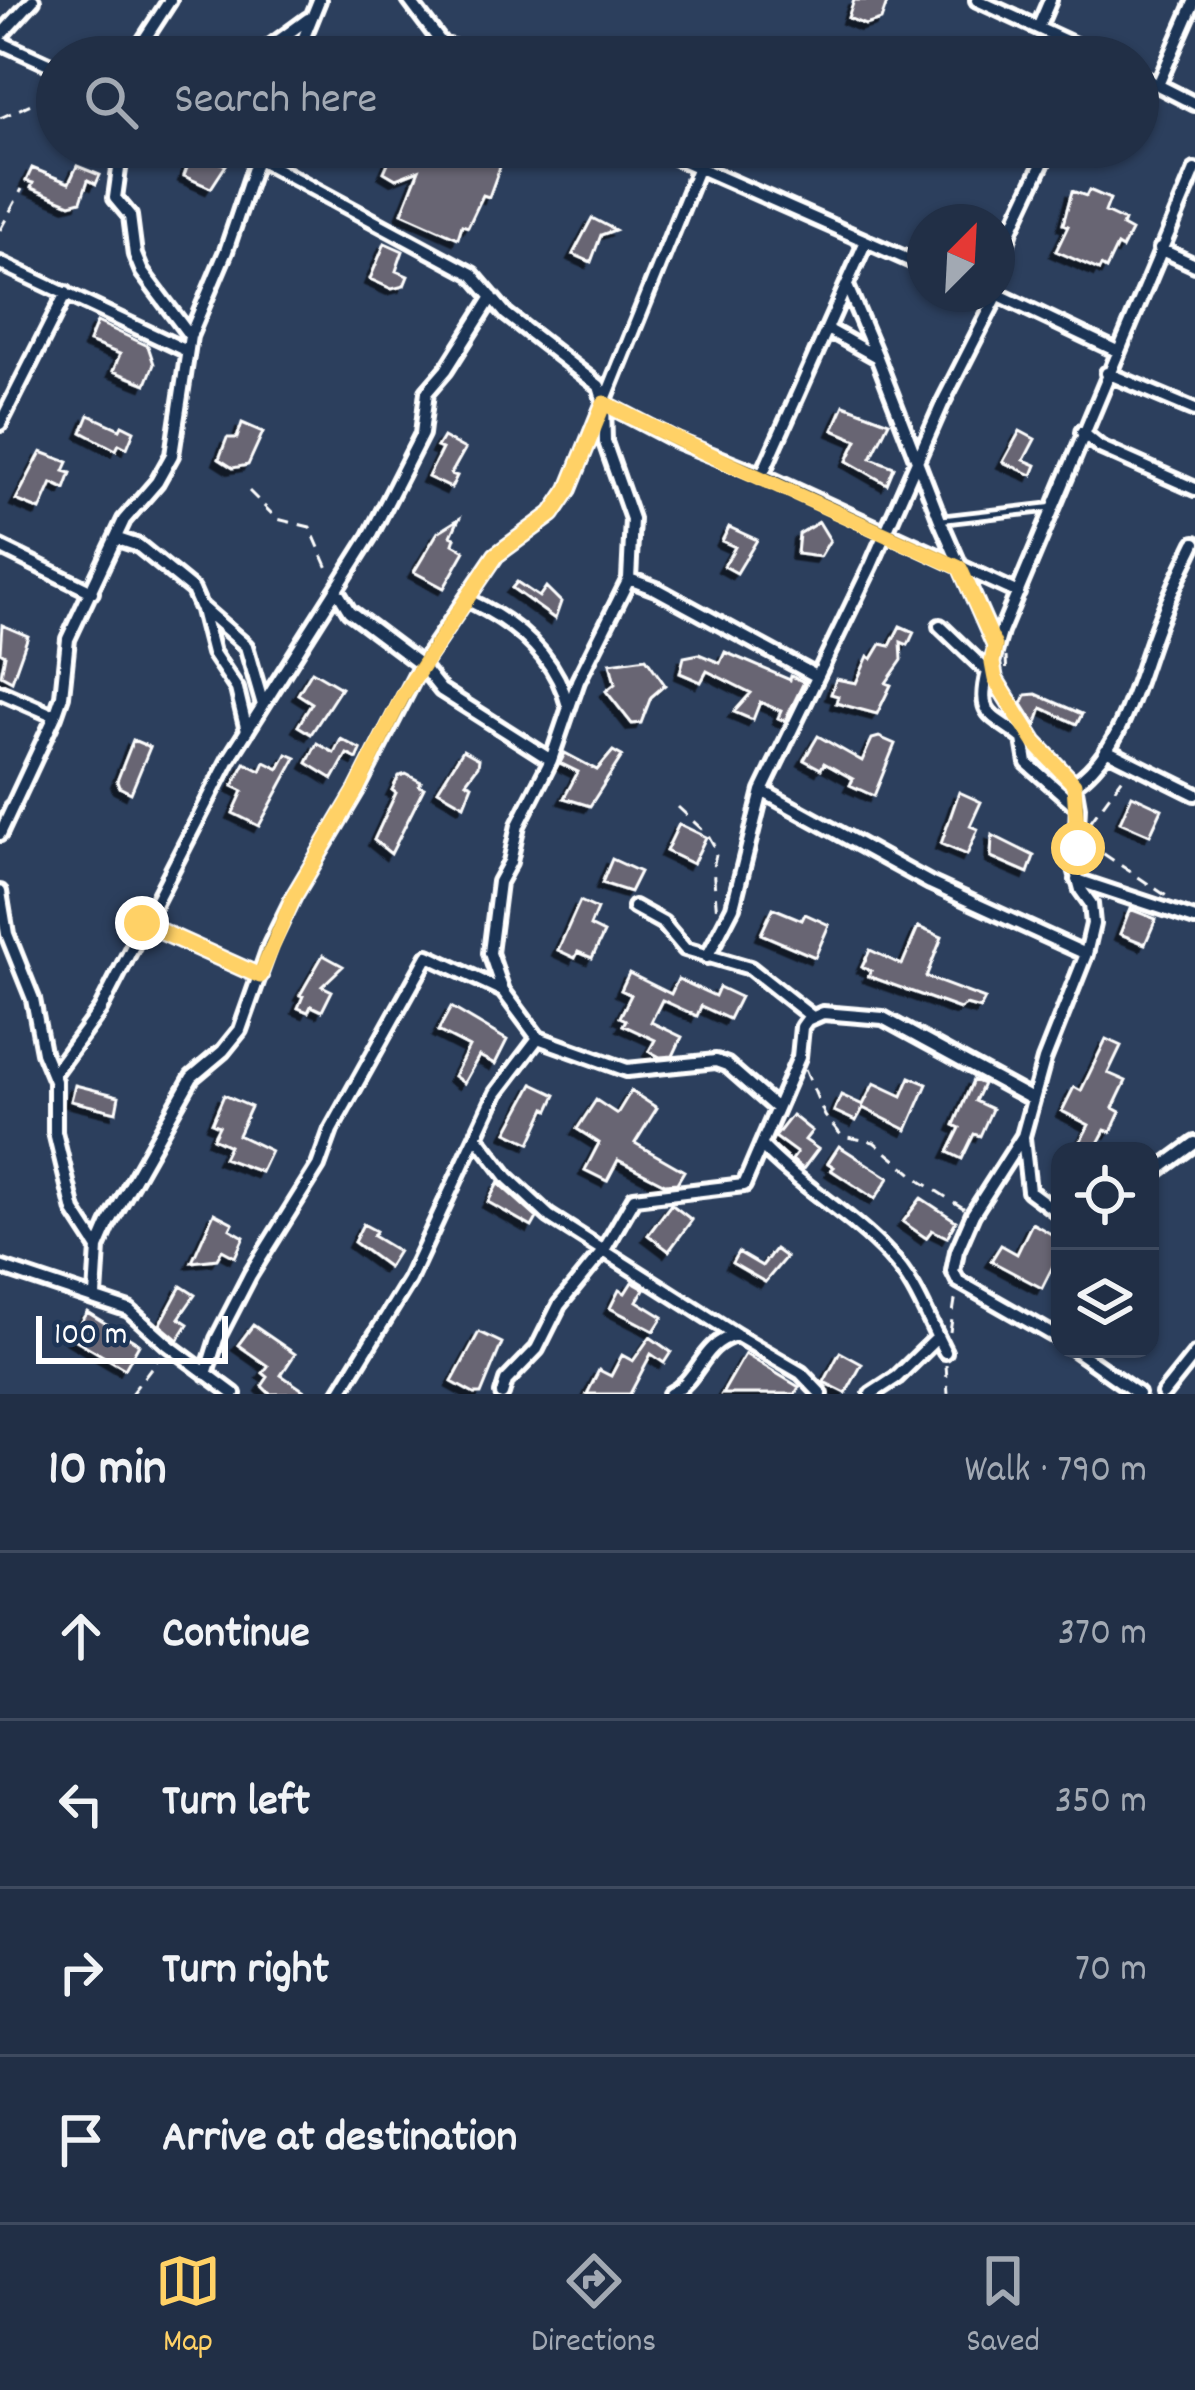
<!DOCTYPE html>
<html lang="en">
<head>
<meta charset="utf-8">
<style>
  body { margin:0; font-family:Dekko,sans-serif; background:#2d3b51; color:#f1f3f6 }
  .controls { position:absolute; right:36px; bottom:36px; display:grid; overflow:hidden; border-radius:24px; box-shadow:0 3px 9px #0004 }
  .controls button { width:108px; height:108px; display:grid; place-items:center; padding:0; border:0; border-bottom:3px solid #3e4a5f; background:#212f46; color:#f1f3f6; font:60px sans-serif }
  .compass { position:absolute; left:907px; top:204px; width:108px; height:108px; border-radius:50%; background:#212f46; box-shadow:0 3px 9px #0004; rotate:24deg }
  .scale { position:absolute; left:36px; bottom:30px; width:192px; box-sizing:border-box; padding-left:12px; border:6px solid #fff; border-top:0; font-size:33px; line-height:42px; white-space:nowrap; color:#fff; -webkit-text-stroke:9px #1d3557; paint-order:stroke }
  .stop { position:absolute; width:36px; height:36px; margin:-27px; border:9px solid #ffd166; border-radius:50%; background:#fff }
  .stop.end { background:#ffd166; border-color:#fff; box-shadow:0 3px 12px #0008 }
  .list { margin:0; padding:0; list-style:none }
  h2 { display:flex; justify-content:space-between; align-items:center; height:156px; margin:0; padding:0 48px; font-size:51px }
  h2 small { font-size:39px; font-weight:400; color:#a2a9b3 }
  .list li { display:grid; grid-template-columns:78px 1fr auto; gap:36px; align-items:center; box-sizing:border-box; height:168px; padding:0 48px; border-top:3px solid #3e4a5f }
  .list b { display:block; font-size:45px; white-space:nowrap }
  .list em { font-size:39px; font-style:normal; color:#a2a9b3 }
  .icon { flex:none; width:66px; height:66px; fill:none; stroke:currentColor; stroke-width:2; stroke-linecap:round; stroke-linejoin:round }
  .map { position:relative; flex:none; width:1195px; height:1394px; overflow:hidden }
  .search { position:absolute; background:#212f46; box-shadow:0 3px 9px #0004; left:36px; right:36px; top:36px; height:132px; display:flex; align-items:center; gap:30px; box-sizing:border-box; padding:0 42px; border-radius:66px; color:#a2a9b3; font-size:45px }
  .sheet { height:828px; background:#212f46 }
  nav { display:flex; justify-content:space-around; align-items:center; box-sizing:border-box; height:168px; border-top:3px solid #3e4a5f; background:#212f46; font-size:33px; color:#a2a9b3 }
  nav a { display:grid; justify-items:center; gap:6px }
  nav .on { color:#ffd166 }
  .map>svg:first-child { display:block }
  .building { fill:#686573; stroke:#fff; stroke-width:3; filter:url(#shadow) }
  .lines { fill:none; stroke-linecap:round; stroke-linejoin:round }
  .lane-casing { stroke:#fff; stroke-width:14 }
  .street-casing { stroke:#fff; stroke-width:20 }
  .path { stroke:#fff; stroke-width:3; stroke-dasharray:12 9; stroke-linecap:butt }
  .lane { stroke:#1d3557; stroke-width:4.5 }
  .street { stroke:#1d3557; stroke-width:10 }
  .route { stroke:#ffd166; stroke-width:15 }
</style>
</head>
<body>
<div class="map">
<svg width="1195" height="1394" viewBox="0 0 1195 1394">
  <defs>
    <filter id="shadow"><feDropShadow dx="-5.5" dy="5.5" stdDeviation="0" flood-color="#0009"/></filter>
  </defs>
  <rect width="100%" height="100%" fill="#2c3f5d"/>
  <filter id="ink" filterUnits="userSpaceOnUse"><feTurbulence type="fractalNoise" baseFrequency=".00833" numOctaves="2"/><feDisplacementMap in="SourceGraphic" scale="24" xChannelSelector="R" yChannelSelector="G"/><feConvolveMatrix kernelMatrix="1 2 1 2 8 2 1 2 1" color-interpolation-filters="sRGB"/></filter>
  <g filter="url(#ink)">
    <path class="building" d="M 854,0 L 888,0 L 881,20 L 865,25 L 848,18 Z
      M 395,147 L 407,151 L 412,147 L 443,159 L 448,147 L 459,147 L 501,164 L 489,197 L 483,195 L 468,227 L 462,225 L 458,238 L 402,213 L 419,170 L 396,179 L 384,172 Z
      M 193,151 L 226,165 L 211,188 L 184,176 Z
      M 77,166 L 100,175 L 96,184 L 88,180 L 81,201 L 70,204 L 31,188 L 33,183 L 26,181 L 32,168 L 69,183 Z
      M 1089,190 L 1110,199 L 1105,212 L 1124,221 L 1122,226 L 1131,231 L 1122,249 L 1117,246 L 1106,269 L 1101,266 L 1099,270 L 1056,251 L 1068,226 L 1063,224 L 1072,191 L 1086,196 Z
      M 592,218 L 615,230 L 601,235 L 591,262 L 573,254 Z
      M 385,243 L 403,251 L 396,271 L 408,276 L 404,286 L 392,289 L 370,279 Z
      M 97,322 L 148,346 L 154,364 L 146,384 L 113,371 L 120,354 L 89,342 Z
      M 844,405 L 889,422 L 871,458 L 894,467 L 887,484 L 847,461 L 857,440 L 833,430 Z
      M 89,415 L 120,429 L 122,425 L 134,431 L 127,448 L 119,444 L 116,450 L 82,432 Z
      M 242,423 L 263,432 L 248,465 L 233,468 L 219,459 L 227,438 L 237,438 Z
      M 1020,431 L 1035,439 L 1024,460 L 1036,465 L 1032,475 L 1003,462 Z
      M 443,437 L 465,449 L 451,474 L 457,476 L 451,488 L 428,477 L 442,449 L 437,447 Z
      M 41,452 L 68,462 L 64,471 L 71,473 L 65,489 L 52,483 L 40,510 L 16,500 Z
      M 459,519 L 451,536 L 455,538 L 453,544 L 465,551 L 444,588 L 414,572 L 438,532 Z
      M 819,522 L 830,540 L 820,557 L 797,554 L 799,534 Z
      M 729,527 L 757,540 L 737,573 L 724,566 L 735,547 L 722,541 Z
      M 517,582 L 539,597 L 546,587 L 561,602 L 555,619 L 512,588 Z
      M 2,625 L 28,636 L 12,681 L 1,675 L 5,655 L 0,652 Z
      M 900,626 L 914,632 L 908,645 L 901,642 L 902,660 L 886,683 L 891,685 L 877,714 L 836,703 L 838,696 L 831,694 L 836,679 L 856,683 L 868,656 L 872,659 L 881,644 L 890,646 Z
      M 725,652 L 790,680 L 791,676 L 804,682 L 785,721 L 778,718 L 781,711 L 760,702 L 753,720 L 734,712 L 751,693 L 707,671 L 701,682 L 680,673 L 684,657 L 699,654 L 720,663 Z
      M 646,658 L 665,685 L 651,697 L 641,723 L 632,724 L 606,691 L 615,684 L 610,663 Z
      M 312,671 L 341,688 L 311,734 L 298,726 L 312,703 L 298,694 Z
      M 1036,694 L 1082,714 L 1077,724 L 1042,708 L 1036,726 L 1022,704 L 1026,695 Z
      M 818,736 L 862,761 L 872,739 L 879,737 L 895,744 L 874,796 L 850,785 L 853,779 L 824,763 L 821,769 L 804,760 Z
      M 341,739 L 361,750 L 357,759 L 347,754 L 333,779 L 307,763 L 317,743 L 334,753 Z
      M 133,740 L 150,747 L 131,793 L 119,787 L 117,781 Z
      M 463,750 L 479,759 L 478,766 L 466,782 L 472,785 L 464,805 L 438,790 Z
      M 613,751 L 622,756 L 590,806 L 564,798 L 578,772 L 560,763 L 565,753 L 597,770 Z
      M 287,754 L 296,758 L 259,826 L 233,813 L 243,791 L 233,786 L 245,763 L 261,771 L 265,762 L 279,769 Z
      M 406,774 L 421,782 L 419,786 L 424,788 L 391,854 L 374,840 L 396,793 L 392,790 L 399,776 Z
      M 959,792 L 981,802 L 970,826 L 978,829 L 967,855 L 941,844 Z
      M 1132,795 L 1162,809 L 1150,835 L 1120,822 Z
      M 679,824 L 706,837 L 693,864 L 666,851 Z
      M 992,835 L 1034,856 L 1028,873 L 991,857 Z
      M 612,859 L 640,872 L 630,892 L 602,883 Z
      M 580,901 L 597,909 L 590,926 L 604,933 L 592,958 L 578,952 L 575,958 L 558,950 Z
      M 773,908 L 802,920 L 805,914 L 829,925 L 815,957 L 761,934 Z
      M 1130,909 L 1156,919 L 1145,944 L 1120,934 Z
      M 918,927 L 942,937 L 926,977 L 985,999 L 980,1009 L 966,1005 L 960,1009 L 868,976 L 871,971 L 862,967 L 870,950 L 902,965 Z
      M 323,955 L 343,966 L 322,986 L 332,991 L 322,1011 L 311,1006 L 308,1012 L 298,1008 L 303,996 L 300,995 Z
      M 629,973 L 671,994 L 678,979 L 715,996 L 719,987 L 740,997 L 729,1019 L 701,1006 L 697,1016 L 662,1000 L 651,1022 L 682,1037 L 673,1056 L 660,1057 L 649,1051 L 655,1040 L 623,1025 L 626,1020 L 620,1017 L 631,995 L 621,990 Z
      M 451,1007 L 507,1040 L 495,1064 L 479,1056 L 464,1083 L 454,1076 L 469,1047 L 438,1031 Z
      M 1106,1039 L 1121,1046 L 1108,1073 L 1126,1081 L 1113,1108 L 1120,1112 L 1111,1132 L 1105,1130 L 1094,1151 L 1083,1151 L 1077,1148 L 1089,1125 L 1062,1111 L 1074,1087 L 1081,1091 Z
      M 910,1077 L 927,1084 L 907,1130 L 863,1108 L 856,1121 L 834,1111 L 841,1095 L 863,1105 L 874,1083 L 902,1096 Z
      M 973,1080 L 983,1084 L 975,1101 L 992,1109 L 980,1136 L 974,1134 L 962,1159 L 948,1152 L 960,1128 L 954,1125 Z
      M 533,1084 L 556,1095 L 549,1110 L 546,1108 L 530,1143 L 507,1132 Z
      M 75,1085 L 119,1096 L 116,1112 L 71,1101 Z
      M 631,1091 L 657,1108 L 635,1143 L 684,1171 L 677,1183 L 665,1184 L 618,1160 L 607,1181 L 585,1170 L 599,1143 L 577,1129 L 596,1100 L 617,1114 Z
      M 224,1095 L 251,1107 L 238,1135 L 271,1151 L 261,1172 L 223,1158 L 229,1146 L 213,1138 L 219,1126 L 212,1123 Z
      M 792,1115 L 812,1131 L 805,1140 L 818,1149 L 803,1169 L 792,1160 L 797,1153 L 775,1137 Z
      M 839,1146 L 889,1178 L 875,1199 L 831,1170 L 834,1167 L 828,1163 Z
      M 498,1183 L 537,1218 L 532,1227 L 488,1202 Z
      M 921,1198 L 956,1221 L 947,1237 L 932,1230 L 926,1238 L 903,1222 Z
      M 671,1204 L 692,1220 L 669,1251 L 648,1235 Z
      M 214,1213 L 233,1223 L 230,1229 L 244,1237 L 235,1257 L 222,1250 L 217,1259 L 192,1262 Z
      M 1032,1223 L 1060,1239 L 1060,1252 L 1042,1288 L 991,1261 L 1001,1245 L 1017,1254 Z
      M 363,1224 L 376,1231 L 373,1236 L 398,1251 L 388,1267 L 354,1242 Z
      M 775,1249 L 786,1257 L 765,1282 L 732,1263 L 738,1252 L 762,1266 Z
      M 632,1282 L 644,1289 L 637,1301 L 663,1317 L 654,1331 L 610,1308 L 619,1290 L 625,1293 Z
      M 181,1286 L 195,1295 L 179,1318 L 188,1324 L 178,1340 L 160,1325 Z
      M 87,1312 L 139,1344 L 125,1369 L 71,1337 Z
      M 253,1325 L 295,1354 L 281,1375 L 309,1394 L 270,1394 L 262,1386 L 268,1377 L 263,1373 L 268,1366 L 238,1345 Z
      M 479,1332 L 502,1343 L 481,1394 L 474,1394 L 452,1382 Z
      M 650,1337 L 671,1352 L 664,1363 L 651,1354 L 630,1394 L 587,1394 L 599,1370 L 611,1376 L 622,1355 L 633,1361 Z
      M 840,1352 L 862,1364 L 846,1393 L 824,1382 Z
      M 745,1354 L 799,1387 L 795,1394 L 722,1394 Z"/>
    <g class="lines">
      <defs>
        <path id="lane" d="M 940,520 L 1053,507"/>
        <path id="street" d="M 409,0 L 442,44 L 488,57
          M 977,0 L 1101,57
          M 1038,28 L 1050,0
          M 0,36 L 33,0
          M 0,42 L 57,68
          M 133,57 L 170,0
          M 256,57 L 308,19
          M 296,57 L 319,0
          M 1138,75 L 1195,104
          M 1158,85 L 1195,0
          M 115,147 L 119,169 L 115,198 L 130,216 L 135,255 L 142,272 L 190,336
          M 236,147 L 472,274 L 506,314 L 599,386 L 604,403 L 605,442 L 632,519 L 629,579 L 578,681 L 551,760 L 518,825 L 510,862 L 499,882 L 490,953 L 503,991 L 538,1038 L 627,1070 L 716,1061 L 727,1065 L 776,1108
          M 652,147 L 925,267
          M 1160,249 L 1195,265
          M 0,263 L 187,351
          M 997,275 L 1011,230 L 1050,147
          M 847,286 L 877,357
          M 997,294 L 1117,351
          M 827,329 L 877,357 L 940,520 L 995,646
          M 1107,373 L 1195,410
          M 604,403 L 677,441 L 762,475 L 1018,593
          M 0,424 L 66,293
          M 1082,432 L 1100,447 L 1195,489
          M 762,475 L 866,241
          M 118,539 L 139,546 L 193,590 L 200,606 L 246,646 L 263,705
          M 0,547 L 92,592
          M 629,579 L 656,589 L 816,676
          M 338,593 L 349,611 L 421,665 L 441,690 L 551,760
          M 468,600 C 515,622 555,654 568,706
          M 201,606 L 213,653 L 237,689 L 247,731
          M 940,626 L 988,672 C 976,719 993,713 1023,739 L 1027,763 L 1075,805
          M 0,692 L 55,716
          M 1106,750 L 1195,794
          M 1074,784 C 1125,750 1138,673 1160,620 C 1170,594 1183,568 1195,543
          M 762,791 L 930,883 L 1086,954
          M 0,834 L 55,716 L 62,696 L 68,639 L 124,520 L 157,482 L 172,455 L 190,336 L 226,251 L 261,147
          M 1077,880 L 1195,919
          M 0,892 L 7,934 L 33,999 L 43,1052 L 55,1081 L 55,1132 L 74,1211 L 98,1248
          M 634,907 L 663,923 L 685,949 L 750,968 L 812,1017
          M 142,923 L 260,976
          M 707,957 L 733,907 L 762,791 L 871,566 L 942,404 L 998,294
          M 53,1074 L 100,1010 L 229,759 L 370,536 L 422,434 L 427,392 L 446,370 L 492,297
          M 476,1136 L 508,1178 L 549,1216 L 736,1335
          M 1023,1138 L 1029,1191 L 1060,1214
          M 761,1145 C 800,1186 851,1214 889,1255 C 917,1284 927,1318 945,1352
          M 1150,1176 L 1195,1143
          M 0,1267 L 129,1310 L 168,1345 L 234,1394
          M 95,1296 L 98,1248 L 108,1225 L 192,1077 L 223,1051 L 240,1030 L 270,945 L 294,896 L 357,790 L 421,665 L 496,555 L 552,514 L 569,489 L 698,169
          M 1060,1339 L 958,1281 L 953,1271 L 957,1251 L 973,1214 L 1023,1136 L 1044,1060 L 1086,954 L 1093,924 L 1091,904 L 1081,890 L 1075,868 L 1078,807 L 1074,784 L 1035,743 L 995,679 L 992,663 L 1001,632 L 1195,170
          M 1074,1349 L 1138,1394
          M 206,1374 L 217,1339 L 250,1275 L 318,1166 L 331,1130 L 428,956 L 503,991
          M 339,1394 L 409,1280 L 496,1093 L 538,1038
          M 502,1394 L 506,1381 L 537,1349 L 559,1305 L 604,1250 L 634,1198 L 744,1185 L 799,1057 L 802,1027 L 807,1020 L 823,1013 L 883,1018 L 1032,1099
          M 670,1394 C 700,1379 701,1343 736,1335 L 801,1373 L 821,1394
          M 871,1394 L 897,1377 L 937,1338
          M 1163,1394 L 1195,1354"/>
      </defs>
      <use href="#lane" class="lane-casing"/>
      <use href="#street" class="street-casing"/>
      <path class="path" d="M 0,118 L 57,92
        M 0,230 L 22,189
        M 249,491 L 277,519 L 310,527 L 330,573
        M 1006,657 L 1007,678
        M 678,807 L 708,835 L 717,851 L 713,867 L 717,915
        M 1090,822 L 1127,772
        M 1086,842 L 1168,897
        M 805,1069 L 825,1116 L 842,1136 L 874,1142 L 922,1182 L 965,1209
        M 950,1332 L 956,1294
        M 946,1365 L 948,1394
        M 131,1394 L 160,1356"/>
      <use href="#lane" class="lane"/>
      <use href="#street" class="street"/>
    </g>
  </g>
  <g class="lines" filter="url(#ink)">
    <path class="route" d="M 142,923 L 260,976 L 294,896 L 356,790 L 402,697 L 496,555 L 552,514 L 569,489 L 604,403 C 720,462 841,514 960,568 L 995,646 L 992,663 L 995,679 L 1035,743 L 1074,784 L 1078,848"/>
  </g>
</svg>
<div class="controls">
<button><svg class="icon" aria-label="locate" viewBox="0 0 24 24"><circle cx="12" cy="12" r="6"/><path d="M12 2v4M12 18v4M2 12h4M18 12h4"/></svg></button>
<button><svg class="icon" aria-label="layers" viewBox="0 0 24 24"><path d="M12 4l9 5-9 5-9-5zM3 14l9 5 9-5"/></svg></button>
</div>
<svg class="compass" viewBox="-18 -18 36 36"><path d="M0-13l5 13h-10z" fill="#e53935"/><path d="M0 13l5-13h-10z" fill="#a2a9b3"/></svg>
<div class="scale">100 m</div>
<div class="stop" style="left:1078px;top:848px"></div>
<div class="stop end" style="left:142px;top:923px"></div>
<div class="search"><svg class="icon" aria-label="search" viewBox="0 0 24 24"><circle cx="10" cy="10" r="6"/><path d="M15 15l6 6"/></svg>Search here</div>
</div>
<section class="sheet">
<h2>10 min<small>Walk · 790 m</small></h2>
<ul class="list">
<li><svg class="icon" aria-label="ahead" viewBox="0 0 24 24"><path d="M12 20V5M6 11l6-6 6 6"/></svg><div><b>Continue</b></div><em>370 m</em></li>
<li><svg class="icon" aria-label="left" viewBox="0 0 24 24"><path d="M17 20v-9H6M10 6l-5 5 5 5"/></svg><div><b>Turn left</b></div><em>350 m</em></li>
<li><svg class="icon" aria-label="right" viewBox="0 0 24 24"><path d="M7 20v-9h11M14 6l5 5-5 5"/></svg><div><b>Turn right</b></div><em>70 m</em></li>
<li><svg class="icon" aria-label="arrive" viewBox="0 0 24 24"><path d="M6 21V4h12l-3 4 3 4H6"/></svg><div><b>Arrive at destination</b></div></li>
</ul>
</section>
<nav>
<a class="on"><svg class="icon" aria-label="map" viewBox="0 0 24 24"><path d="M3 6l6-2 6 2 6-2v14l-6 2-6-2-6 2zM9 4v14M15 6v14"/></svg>Map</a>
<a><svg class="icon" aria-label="directions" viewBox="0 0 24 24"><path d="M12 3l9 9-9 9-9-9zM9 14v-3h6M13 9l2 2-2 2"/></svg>Directions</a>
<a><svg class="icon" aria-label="saved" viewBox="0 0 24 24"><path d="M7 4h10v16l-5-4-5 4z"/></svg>Saved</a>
</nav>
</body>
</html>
